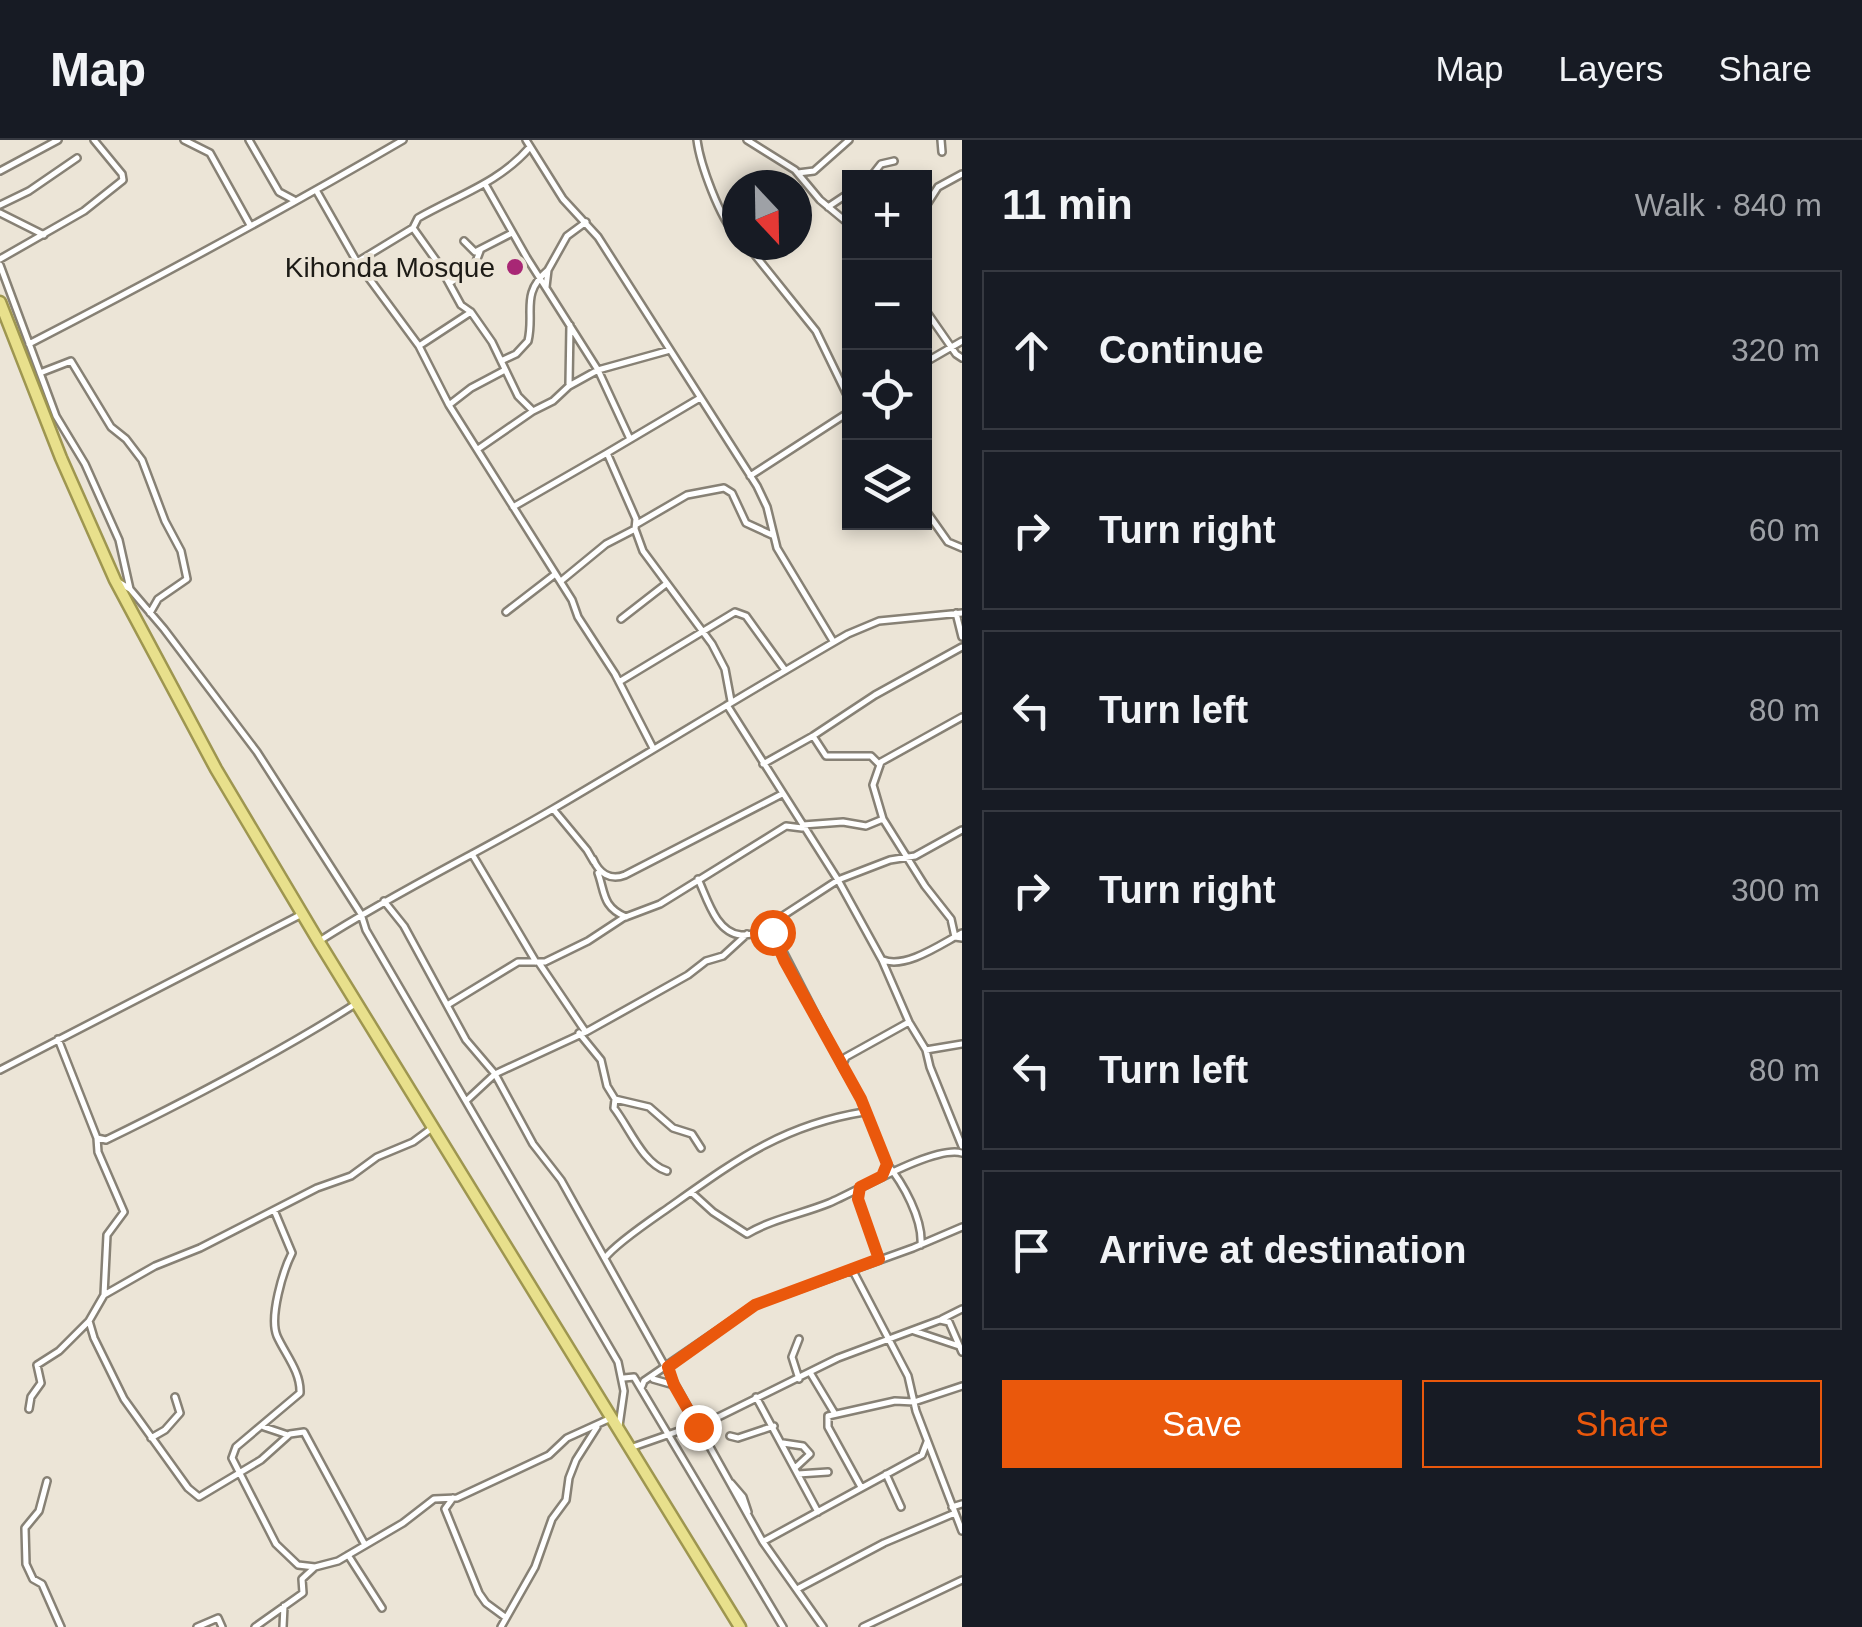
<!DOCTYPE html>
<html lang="en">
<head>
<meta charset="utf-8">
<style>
  body { margin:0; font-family:Arial,sans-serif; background:#242831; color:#f1f3f6 }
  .controls { position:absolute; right:30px; top:30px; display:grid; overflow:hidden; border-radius:0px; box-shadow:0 5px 15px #0003 }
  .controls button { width:90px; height:90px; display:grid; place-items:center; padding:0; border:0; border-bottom:2px solid #363941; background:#171b24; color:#f1f3f6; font:50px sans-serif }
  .compass { position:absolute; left:722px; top:30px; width:90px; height:90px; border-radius:50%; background:#171b24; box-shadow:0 5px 15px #0003; rotate:158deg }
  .stop { position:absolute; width:30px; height:30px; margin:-22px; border:8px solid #ea580c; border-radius:50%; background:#fff }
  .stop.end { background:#ea580c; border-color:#fff; box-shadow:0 2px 10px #0008 }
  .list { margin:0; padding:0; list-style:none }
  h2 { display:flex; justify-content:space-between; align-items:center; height:130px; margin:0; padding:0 40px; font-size:42px }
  h2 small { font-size:32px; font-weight:400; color:#9ea1a6 }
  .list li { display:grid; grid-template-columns:65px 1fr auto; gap:30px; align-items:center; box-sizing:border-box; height:160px; margin:0 20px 20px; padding:0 20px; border:2px solid #363941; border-radius:0px }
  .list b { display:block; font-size:38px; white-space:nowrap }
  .list em { font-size:32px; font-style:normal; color:#9ea1a6 }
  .actions { display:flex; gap:20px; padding:30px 40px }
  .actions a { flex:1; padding:22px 0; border:2px solid #ea580c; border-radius:0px; text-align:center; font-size:35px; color:#ea580c }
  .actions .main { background:#ea580c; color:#fff }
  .icon { flex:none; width:55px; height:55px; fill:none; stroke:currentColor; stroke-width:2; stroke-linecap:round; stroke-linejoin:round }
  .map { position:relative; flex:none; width:962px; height:1487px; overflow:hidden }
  header { display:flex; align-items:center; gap:60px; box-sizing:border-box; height:140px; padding:0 50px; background:#171b24; border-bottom:2px solid #363941 }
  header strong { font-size:48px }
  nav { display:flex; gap:55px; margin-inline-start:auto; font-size:35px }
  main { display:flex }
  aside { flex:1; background:#171b24 }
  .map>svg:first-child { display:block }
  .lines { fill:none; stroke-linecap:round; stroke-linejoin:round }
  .minor-casing { stroke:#878175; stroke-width:10 }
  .trunk-casing { stroke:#9e9650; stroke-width:15 }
  .minor { stroke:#fff; stroke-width:5 }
  .trunk { stroke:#e8e08c; stroke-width:10 }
  .route { stroke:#ea580c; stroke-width:12 }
  .poi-dot { fill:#a82775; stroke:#ece5d7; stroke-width:4 }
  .labels { text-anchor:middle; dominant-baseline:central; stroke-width:8; stroke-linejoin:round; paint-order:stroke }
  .poi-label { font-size:28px; fill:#1d1b16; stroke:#ece5d7; text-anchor:end }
</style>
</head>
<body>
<header>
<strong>Map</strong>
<nav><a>Map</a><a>Layers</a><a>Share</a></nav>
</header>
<main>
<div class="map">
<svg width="962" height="1487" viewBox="0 0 962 1487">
  <rect width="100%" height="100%" fill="#ece5d7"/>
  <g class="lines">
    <defs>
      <path id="minor" d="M 184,0 L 210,13 L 250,85
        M 249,0 L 279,52 L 294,60
        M 526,0 L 563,59 L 598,97 L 757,346 L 767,367 L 777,408 L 833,501
        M 697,0 C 700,24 720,79 737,96
        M 747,0 L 795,30 L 820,60 L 849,84
        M 941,0 L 942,12
        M 530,7 C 499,43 458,55 418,78 L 413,88 L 438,123 L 461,165 L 471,172 L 492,202 L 518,256 L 533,271
        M 0,31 L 58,0
        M 798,33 L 814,31 L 849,0
        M 870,38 L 881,24 L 894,21
        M 485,44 L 527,118 L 598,230 L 630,299
        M 316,50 L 357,122 L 419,206 L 449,265 L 572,460 L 578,477 L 615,534 L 653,608
        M 0,65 L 29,51 L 77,18
        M 828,67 L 849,53
        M 924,69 L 938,47 L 962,34
        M 0,73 L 44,95
        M 464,101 L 475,112 L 512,93
        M 747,105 L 816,191 L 849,259
        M 0,119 L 84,71 L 123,40 L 122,34 L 94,0
        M 357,122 L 413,88
        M 0,125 L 56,276 L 85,324 L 119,400 L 130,449
        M 450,143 L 474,127 L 480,111
        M 546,147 L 548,130 L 567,96 L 586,82
        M 924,168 L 956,214 L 962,218
        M 29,204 C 155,139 281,71 403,0
        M 419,206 L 471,172
        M 501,221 L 516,214 L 528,201 C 535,172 520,154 548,130
        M 924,223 L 962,201
        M 40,233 L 71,221 L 111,287 L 126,299 L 142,320 L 165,381 L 181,411 L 187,439 L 158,459 L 150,473
        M 569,244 L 570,185
        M 700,258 L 607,313 L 636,379 L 635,389 L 643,411 L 712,504 L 725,529 L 731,561
        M 449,265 L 471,248 L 505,230
        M 478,309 L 533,271 L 553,261 L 569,246 L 598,230 L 670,210
        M 750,336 L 849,272
        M 513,367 L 607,313
        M 924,368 L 948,402 L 962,408
        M 637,384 L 687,355 L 724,348 L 732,353 L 746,383 L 772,395
        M 561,441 L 606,404 L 635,389
        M 120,443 L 130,449 L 164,489 L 257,612 L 361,774 L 366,790 L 618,1222 L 624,1251 L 619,1286
        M 506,472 L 554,435
        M 956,473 L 962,497
        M 621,479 L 666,444
        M 619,542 L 735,472 L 746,476 L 785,530
        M 727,565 L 838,740 L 882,820 L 909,882 L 926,910 L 930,927 L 962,1006
        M 962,577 L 881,622 L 873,645 L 883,679 L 925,746 L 951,779 L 955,797 L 962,798
        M 813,596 L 826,616 L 871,616 L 879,624
        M 763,624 L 813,596 L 875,555 L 962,507
        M 553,669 L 587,710 L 594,722
        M 803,685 L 843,682 L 866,686 L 883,679
        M 472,714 L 536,822
        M 593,719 C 599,733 610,741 625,735 L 782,654
        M 598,733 C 605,752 602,767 626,777
        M 698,739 C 707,758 716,793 741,795 C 752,796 761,790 773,792 L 842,926
        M 384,761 L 404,786 L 466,900 L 495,934 L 533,1004 L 561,1040 L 763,1402 L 823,1487
        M 761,790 L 838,740 L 890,720 L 915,716 L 962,690
        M 321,800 C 396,752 476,714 553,669 C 652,611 749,551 848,494 L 879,481 L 962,473
        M 883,820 C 906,829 941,804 962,793
        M 539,823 L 585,891
        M 449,864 L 518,822 L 545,822 L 588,801 L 623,778 L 660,764 L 786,686 L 802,688
        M 579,893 L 601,920 L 607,946 L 615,959 L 649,967 L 673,988 L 692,994 L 701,1008
        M 58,899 L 97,998 L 98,1012 L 124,1072 L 107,1095 L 104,1155 L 89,1181 L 94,1198 L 124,1259 L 188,1348 L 199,1357 L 261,1320 L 290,1294 L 304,1292 L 365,1405
        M 926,910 L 962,904
        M 0,930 L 302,774
        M 615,959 L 614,968 C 629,987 643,1024 667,1031
        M 466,961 L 495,934 L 586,892 L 688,835 L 706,821 L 723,816 L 747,794
        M 97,998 L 106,1000 C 192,958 277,914 357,863
        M 887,1024 C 903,1043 923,1079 921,1105
        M 883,1034 L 887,1024 L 861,959 L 842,926 L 846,917 L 909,882
        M 859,1049 L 858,1059 L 879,1119
        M 691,1052 L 713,1072 L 747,1094 C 772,1079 802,1074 829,1063 C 858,1051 934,1005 962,1013
        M 274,1070 L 292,1113 C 283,1131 269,1177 277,1196 C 285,1214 301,1232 300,1253 L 236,1307 L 232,1318 L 276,1404 L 298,1425 L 315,1427
        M 605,1118 C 616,1103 654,1078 671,1066 C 736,1020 783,985 864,972
        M 852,1129 L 908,1236 L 916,1271 L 962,1391
        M 104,1155 L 155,1126 L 200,1108 L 317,1048 L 351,1036 L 377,1017 L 413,1002 L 432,988
        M 942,1179 L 962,1169
        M 914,1191 L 959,1206
        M 799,1199 L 792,1217 L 799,1239
        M 811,1234 L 835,1274
        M 624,1238 L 634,1237 L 783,1487
        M 653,1239 L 674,1245
        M 642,1246 L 644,1241 L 755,1165 L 913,1108 L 962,1087
        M 756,1257 L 818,1372
        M 29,1269 L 31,1257 L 41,1243 L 37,1225 L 59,1211 L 89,1181
        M 264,1287 L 288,1295
        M 698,1287 L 838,1218 L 940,1180 L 949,1182 L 962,1212
        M 730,1296 L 738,1298 L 774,1286
        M 151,1298 L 165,1290 L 180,1273 L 175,1257
        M 783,1303 L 803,1306 L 810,1314 L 795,1328
        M 630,1308 L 696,1285
        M 798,1334 L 828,1332
        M 886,1334 L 901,1367
        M 47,1341 L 39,1371 L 25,1388 L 26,1424 L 33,1439 L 42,1444 L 61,1487
        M 731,1343 L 743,1357 L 748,1372
        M 861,1347 L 828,1287 L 828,1276 L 895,1261 L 914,1262 L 962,1246
        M 453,1358 L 445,1369 L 479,1453 L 486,1463 L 505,1477
        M 952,1367 L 962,1364
        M 764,1401 L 922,1315 L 927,1302
        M 348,1415 L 382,1468
        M 799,1448 L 884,1403 L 955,1373
        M 197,1487 L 218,1478 L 222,1487
        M 255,1487 L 303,1453 L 302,1439 L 315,1427 L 338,1421 L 403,1383 L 434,1359 L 457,1358 L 549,1315 L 567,1298 L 611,1278
        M 283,1487 L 284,1466
        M 501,1487 L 535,1427 L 552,1379 L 566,1360 L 569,1338 L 576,1320 L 597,1287
        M 863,1487 L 962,1440"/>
      <path id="trunk" d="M 0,162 L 61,318 L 115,440 L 216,629 L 319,802 L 740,1487"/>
    </defs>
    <use href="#minor" class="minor-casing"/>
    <use href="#trunk" class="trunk-casing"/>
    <use href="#minor" class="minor"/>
    <use href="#trunk" class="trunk"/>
  </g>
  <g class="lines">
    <path class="route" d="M 698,1287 L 674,1245 L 668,1227 L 755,1165 L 879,1119 L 858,1059 L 860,1047 L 882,1036 L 887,1024 L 861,959 L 784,820 L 772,792"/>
  </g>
  <circle class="poi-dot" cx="515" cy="127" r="10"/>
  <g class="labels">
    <g class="poi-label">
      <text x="495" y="127">Kihonda Mosque</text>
    </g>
  </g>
</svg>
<div class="controls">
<button>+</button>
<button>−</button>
<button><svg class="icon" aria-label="locate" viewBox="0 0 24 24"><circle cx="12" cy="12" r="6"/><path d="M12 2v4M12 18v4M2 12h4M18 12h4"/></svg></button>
<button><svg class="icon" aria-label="layers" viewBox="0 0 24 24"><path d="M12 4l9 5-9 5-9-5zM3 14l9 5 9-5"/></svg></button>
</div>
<svg class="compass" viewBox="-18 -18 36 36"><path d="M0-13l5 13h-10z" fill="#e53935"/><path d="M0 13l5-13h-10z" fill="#9ea1a6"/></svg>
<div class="stop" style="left:772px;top:792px"></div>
<div class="stop end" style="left:698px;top:1287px"></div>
</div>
<aside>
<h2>11 min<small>Walk · 840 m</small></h2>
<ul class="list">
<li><svg class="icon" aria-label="ahead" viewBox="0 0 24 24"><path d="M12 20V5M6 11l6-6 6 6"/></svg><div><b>Continue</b></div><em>320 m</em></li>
<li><svg class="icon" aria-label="right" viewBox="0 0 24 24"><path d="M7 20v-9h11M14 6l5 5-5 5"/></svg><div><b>Turn right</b></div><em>60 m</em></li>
<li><svg class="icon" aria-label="left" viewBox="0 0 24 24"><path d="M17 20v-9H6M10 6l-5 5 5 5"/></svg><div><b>Turn left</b></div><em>80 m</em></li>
<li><svg class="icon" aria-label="right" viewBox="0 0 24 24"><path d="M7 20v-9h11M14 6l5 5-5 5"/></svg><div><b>Turn right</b></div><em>300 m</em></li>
<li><svg class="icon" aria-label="left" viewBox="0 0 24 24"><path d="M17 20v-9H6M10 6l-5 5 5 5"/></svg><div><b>Turn left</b></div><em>80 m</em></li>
<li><svg class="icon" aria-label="arrive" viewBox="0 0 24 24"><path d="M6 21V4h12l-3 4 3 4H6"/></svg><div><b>Arrive at destination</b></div></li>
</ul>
<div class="actions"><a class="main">Save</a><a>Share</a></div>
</aside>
</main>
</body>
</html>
